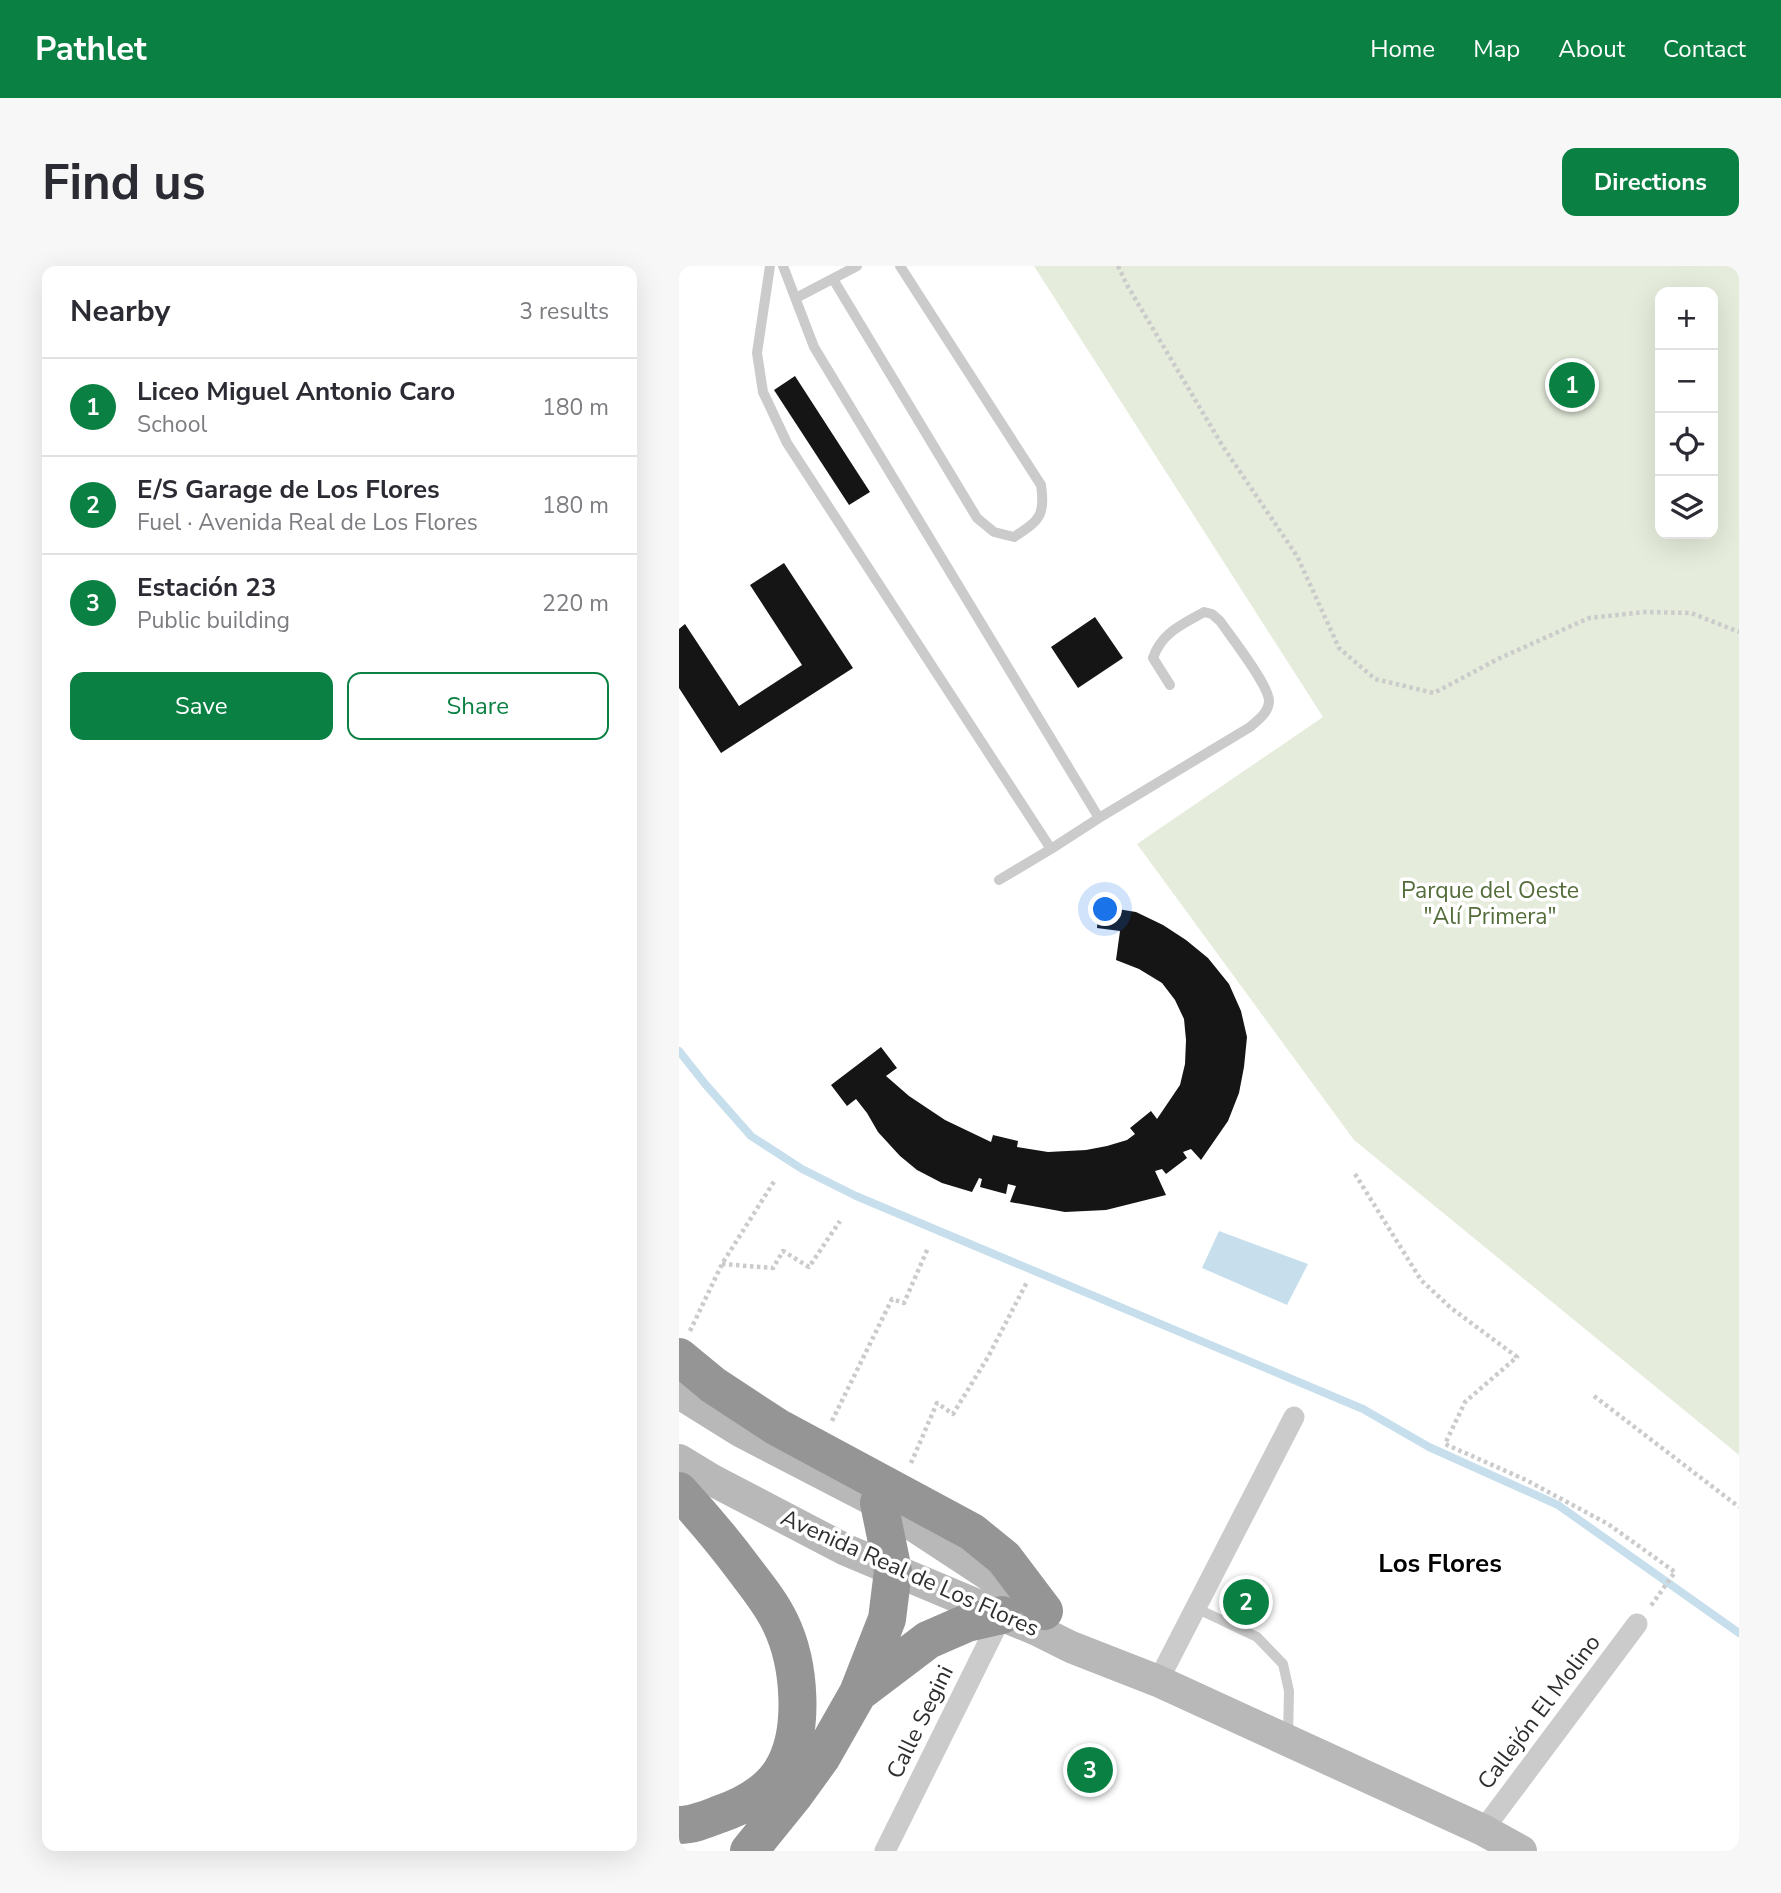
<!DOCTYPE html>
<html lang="en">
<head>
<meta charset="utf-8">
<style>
  body { margin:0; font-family:"Nunito Sans",sans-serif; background:#f7f7f7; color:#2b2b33 }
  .controls { position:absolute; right:21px; top:21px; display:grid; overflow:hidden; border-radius:14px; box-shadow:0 7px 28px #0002 }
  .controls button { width:63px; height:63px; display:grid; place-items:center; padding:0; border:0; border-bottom:2px solid #e1e1e2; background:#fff; color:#2b2b33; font:35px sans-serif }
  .you { position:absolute; left:427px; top:644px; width:24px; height:24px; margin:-18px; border:5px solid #fff; border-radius:50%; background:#1a73e8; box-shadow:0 0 0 10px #1a73e833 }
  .badge { display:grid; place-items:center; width:46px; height:46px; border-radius:50%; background:#0b8043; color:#fff; font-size:23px; font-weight:700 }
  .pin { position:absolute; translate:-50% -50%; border:4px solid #fff; box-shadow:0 2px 7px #0006 }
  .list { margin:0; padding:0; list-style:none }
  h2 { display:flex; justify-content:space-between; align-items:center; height:91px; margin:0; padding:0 28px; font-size:30px }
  h2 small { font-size:23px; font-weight:400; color:#7c7c81 }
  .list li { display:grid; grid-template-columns:46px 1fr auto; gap:21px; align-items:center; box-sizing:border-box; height:98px; padding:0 28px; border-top:2px solid #e1e1e2 }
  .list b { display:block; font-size:26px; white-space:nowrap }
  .list p { margin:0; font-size:23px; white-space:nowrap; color:#7c7c81 }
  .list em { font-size:23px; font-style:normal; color:#7c7c81 }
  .actions { display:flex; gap:14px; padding:21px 28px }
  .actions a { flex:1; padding:16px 0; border:2px solid #0b8043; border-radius:14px; text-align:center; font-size:24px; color:#0b8043 }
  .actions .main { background:#0b8043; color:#fff }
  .icon { flex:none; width:38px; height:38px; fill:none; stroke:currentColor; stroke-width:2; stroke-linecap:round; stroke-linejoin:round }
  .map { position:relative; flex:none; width:1060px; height:1585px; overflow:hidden; border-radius:14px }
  header { display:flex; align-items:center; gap:42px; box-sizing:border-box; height:98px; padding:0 35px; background:#0b8043; color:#fff }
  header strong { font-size:33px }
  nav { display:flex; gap:38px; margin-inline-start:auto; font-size:24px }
  .intro { display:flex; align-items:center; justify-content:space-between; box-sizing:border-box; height:168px; padding:0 42px }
  h1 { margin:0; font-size:49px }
  .button { padding:18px 32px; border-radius:14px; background:#0b8043; color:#fff; font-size:24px; font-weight:700 }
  main { display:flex; gap:42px; padding:0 42px }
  aside { flex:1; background:#fff; border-radius:14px; box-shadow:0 7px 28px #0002 }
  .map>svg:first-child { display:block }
  .green { fill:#e5ecdb; fill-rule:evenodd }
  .water { fill:#c7dfed }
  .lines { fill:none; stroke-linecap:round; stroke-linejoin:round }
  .stream { stroke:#c7dfed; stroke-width:8 }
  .building { fill:#151515 }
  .path { stroke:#cbcbcb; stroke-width:4.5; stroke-dasharray:3.5 3.5; stroke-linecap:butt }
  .lane { stroke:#cbcbcb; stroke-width:10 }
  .street { stroke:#cbcbcb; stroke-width:21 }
  .secondary { stroke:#b8b8b8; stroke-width:32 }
  .highway { stroke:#959595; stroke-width:38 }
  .labels { text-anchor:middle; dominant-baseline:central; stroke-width:7; stroke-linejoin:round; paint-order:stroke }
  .park-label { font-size:23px; fill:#536c3a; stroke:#fff }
  .street-label { font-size:23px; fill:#2e2e2e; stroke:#fff }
  .quarter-label { font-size:26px; font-weight:bold; fill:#000; stroke:#fff }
</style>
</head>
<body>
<header>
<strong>Pathlet</strong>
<nav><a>Home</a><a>Map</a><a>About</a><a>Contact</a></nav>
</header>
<div class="intro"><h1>Find us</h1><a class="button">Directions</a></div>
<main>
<aside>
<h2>Nearby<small>3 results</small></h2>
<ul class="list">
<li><span class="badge">1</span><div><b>Liceo Miguel Antonio Caro</b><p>School</p></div><em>180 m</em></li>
<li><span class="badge">2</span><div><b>E/S Garage de Los Flores</b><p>Fuel · Avenida Real de Los Flores</p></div><em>180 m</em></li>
<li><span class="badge">3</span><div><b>Estación 23</b><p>Public building</p></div><em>220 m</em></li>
</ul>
<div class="actions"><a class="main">Save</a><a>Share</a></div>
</aside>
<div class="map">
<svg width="1060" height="1585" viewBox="0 0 1060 1585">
  <rect width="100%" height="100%" fill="#fff"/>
  <path class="green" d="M 355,0 L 1060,0 L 1060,1189 L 675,874 L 458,578 L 644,451 ZM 981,26 L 1034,26 L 1034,268 L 981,268 Z"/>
  <path class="water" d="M 540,965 L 629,998 L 608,1039 L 523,1002 Z"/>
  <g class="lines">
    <path class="stream" d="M 0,785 L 27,819 L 72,870 L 123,903 L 177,930 L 684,1143 L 750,1181 L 879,1239 L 1060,1367"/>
  </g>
  <path class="building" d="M 116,110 L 191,226 L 170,239 L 95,124 Z
    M 105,297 L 174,402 L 42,487 L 0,422 L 0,363 L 6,358 L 60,440 L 123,399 L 71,319 Z
    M 416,351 L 444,392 L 399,422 L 372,381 Z
    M 420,640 L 457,646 L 484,659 L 507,674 L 529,692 L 550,718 L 562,745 L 568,771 L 565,801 L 560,827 L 549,855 L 522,894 L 512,883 L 504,886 L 508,892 L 487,908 L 483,903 L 476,905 L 487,929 L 427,944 L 386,946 L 331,936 L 337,920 L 329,918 L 327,928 L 301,921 L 303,913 L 300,912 L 293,926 L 263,917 L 238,904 L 221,890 L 199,866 L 188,847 L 177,833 L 168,840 L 152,819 L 202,781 L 218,802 L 207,810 L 230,830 L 266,854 L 312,876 L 314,869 L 339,875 L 338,881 L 369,886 L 407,884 L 428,880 L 448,874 L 456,868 L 451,862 L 472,845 L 478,853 L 501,819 L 506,798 L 507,774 L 505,753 L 496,734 L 483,717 L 460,703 L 437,694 L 441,665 L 418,662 Z"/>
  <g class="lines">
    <path class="path" d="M 439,0 L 448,19 L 543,179 L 618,290 L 660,382 L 696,413 L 755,427 L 819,393 L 910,352 L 966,346 L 1012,347 L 1060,366
      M 676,908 L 742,1014 L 772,1042 L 838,1091 L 786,1136 L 766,1178 L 847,1214 L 929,1258 L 996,1306 L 971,1341
      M 43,998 L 94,1002 L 104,985 L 130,1001 L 161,955
      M 11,1065 L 43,998 L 96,914
      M 915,1130 L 1060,1241
      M 153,1155 L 213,1033 L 225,1037 L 249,982
      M 232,1197 L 258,1137 L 274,1148 L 309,1091 L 348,1016"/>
    <path class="lane" d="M 91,0 L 78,87 L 84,126 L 108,177 L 372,583 L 320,614
      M 104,0 L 135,81 L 420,552 L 571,461 C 579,454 590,446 590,435 C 590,419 552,371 541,355 L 533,348 L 525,346 C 503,359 483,366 474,392 L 491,419
      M 154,13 L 298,252 L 315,266 L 335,271 C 359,255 367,251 362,219 L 221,0
      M 117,32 L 178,0
      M 372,583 L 420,552
      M 517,1342 L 578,1371 L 604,1398 L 610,1425 L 609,1472"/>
    <path class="street" d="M 479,1415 L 615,1151
      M 804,1564 L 958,1358
      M 206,1585 L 323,1349"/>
    <path class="secondary" d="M 0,1127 L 61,1165 L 200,1237 L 351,1336
      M 0,1194 L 33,1214 L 167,1284 L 358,1364 L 392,1381 L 479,1415 L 804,1564 L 842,1585"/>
    <path class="highway" d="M 0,1091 L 34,1119 L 98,1161 L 293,1266 L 325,1292 L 365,1345
      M 0,1225 C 23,1250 45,1276 65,1303 C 78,1320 92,1337 101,1356 C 121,1397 127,1467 102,1506 C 88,1527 64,1540 41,1548 C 28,1553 14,1559 0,1559
      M 179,1427 L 249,1374 L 288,1357 L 323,1349
      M 70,1585 L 116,1528 L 142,1492 L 179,1427 L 208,1353 L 214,1305 L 200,1237"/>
  </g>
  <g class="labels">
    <g class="park-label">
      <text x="811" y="624">Parque del Oeste<tspan x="811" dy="26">"Alí Primera"</tspan></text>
    </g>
    <g class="street-label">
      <text transform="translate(231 1307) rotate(24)">Avenida Real de Los Flores</text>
      <text transform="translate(860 1446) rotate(-53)">Callejón El Molino</text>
      <text transform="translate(241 1456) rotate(-64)">Calle Segini</text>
    </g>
    <g class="quarter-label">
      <text x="761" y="1297">Los Flores</text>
    </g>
  </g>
</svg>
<div class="controls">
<button>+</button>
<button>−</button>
<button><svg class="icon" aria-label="locate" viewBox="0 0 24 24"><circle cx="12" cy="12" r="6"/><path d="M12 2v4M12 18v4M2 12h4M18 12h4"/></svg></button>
<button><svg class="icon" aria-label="layers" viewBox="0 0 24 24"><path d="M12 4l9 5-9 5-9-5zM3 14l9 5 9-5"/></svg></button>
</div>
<div class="you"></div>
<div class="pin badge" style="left:893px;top:119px">1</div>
<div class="pin badge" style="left:567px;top:1336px">2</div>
<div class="pin badge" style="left:411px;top:1504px">3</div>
</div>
</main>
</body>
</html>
